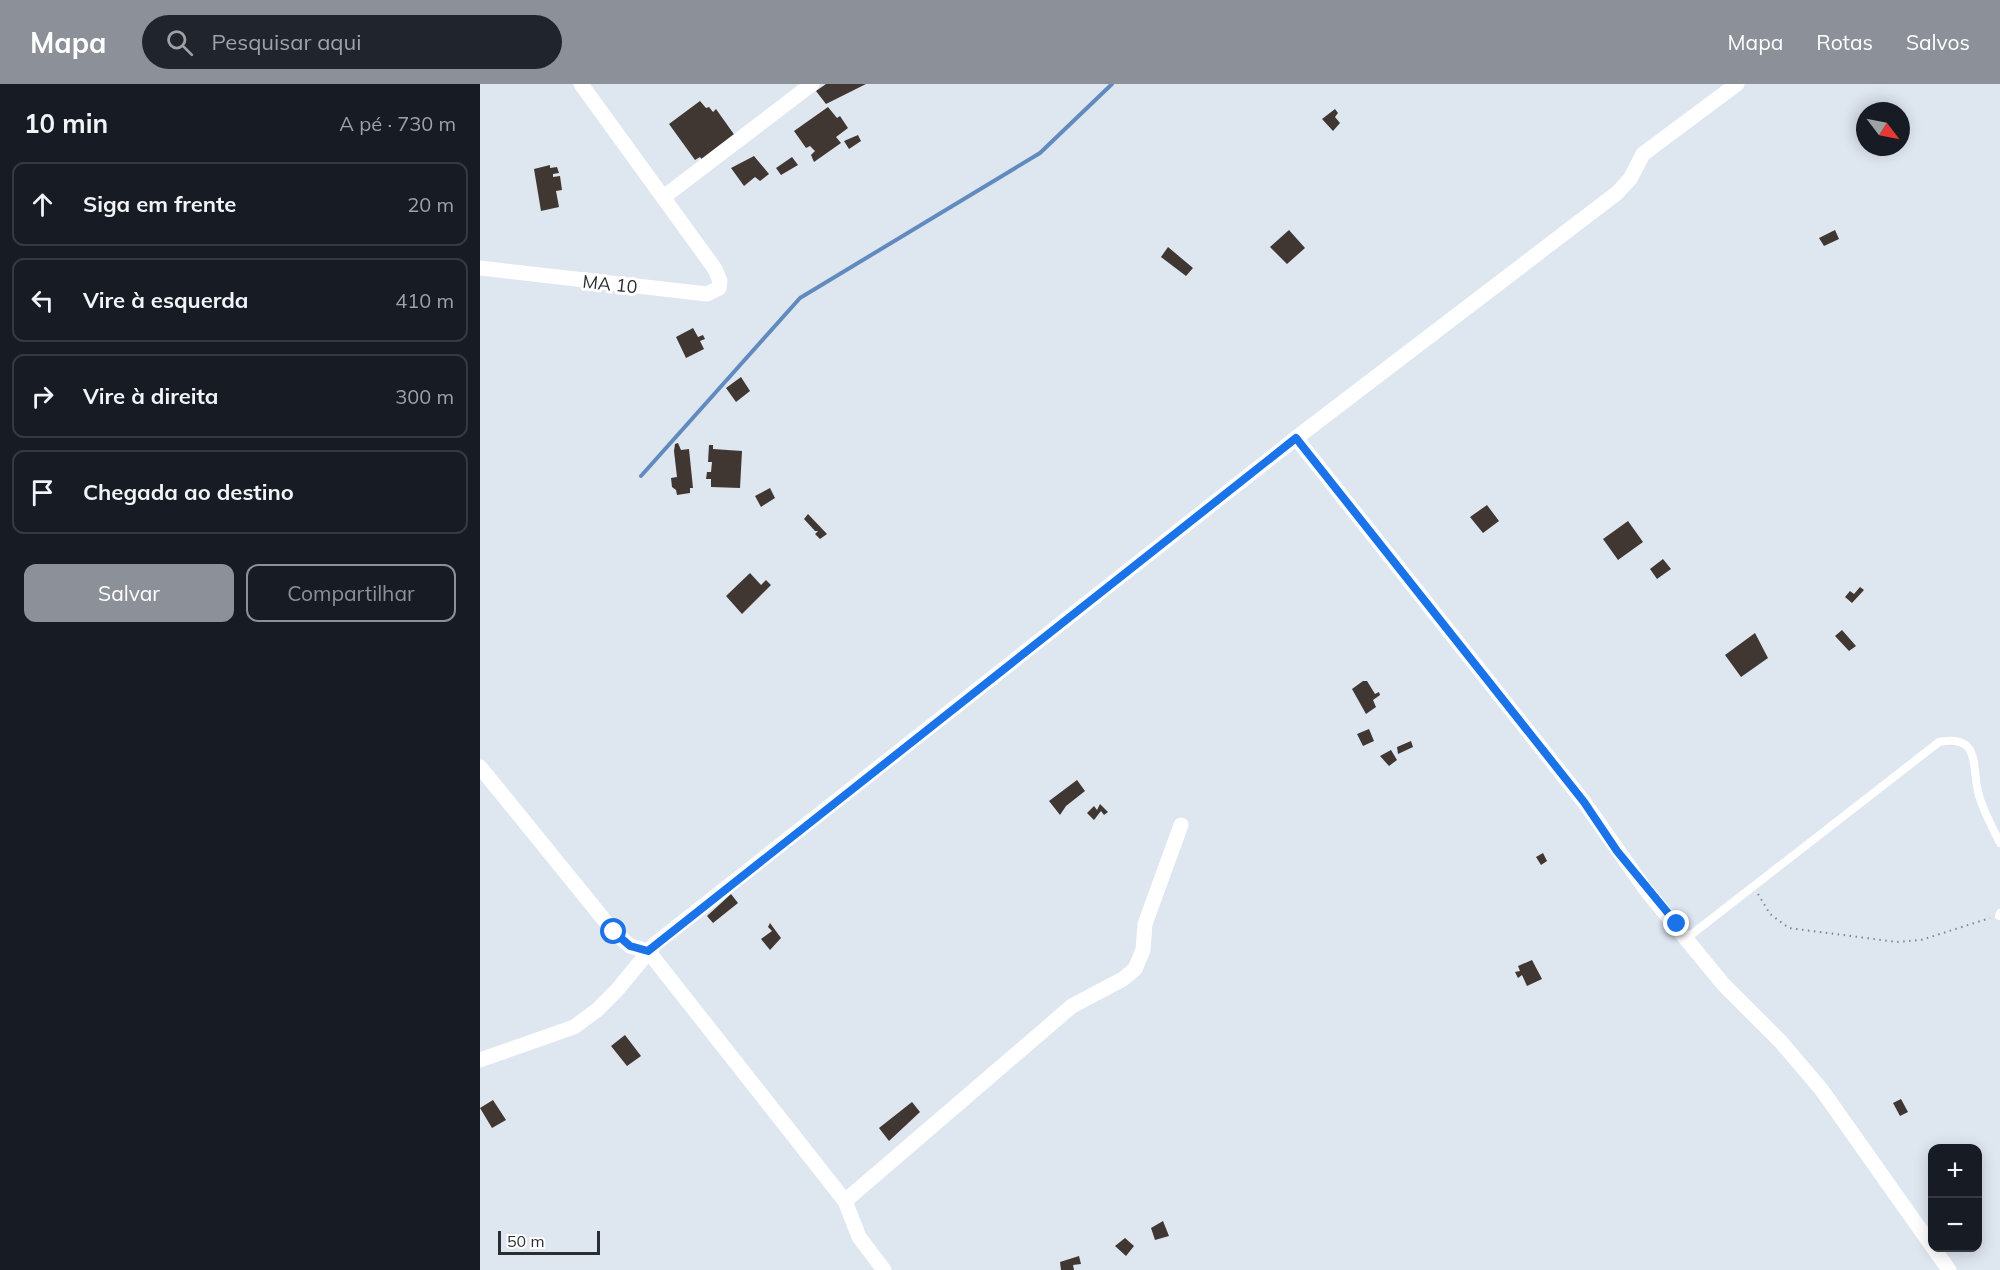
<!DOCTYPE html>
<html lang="pt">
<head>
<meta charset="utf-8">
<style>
  body { margin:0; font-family:Mulish,sans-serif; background:#20242c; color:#f1f3f6 }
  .controls { position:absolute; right:18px; bottom:18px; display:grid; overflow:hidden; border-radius:12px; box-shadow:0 3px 15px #0003 }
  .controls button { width:54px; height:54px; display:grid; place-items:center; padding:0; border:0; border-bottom:2px solid #363941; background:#171b24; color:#f1f3f6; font:30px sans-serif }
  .compass { position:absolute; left:1376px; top:18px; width:54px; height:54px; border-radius:50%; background:#171b24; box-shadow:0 3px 15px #0003; rotate:122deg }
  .scale { position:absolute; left:18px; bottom:15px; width:102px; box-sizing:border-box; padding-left:6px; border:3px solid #2a2d31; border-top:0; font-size:16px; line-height:21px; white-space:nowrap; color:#2a2d31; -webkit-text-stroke:4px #fff; paint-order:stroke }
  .stop { position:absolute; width:18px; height:18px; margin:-14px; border:4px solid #1a73e8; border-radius:50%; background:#fff }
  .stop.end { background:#1a73e8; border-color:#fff; box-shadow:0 2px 6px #0008 }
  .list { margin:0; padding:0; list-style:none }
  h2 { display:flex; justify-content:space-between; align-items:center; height:78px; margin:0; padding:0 24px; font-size:26px }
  h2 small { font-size:20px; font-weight:400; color:#9ea1a6 }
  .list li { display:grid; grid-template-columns:39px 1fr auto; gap:18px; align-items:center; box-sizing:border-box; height:84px; margin:0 12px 12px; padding:0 12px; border:2px solid #363941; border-radius:12px }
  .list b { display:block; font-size:22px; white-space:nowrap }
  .list em { font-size:20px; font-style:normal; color:#9ea1a6 }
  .actions { display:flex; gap:12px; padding:18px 24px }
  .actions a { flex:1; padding:14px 0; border:2px solid #8c9099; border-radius:12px; text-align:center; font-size:21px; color:#8c9099 }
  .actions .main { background:#8c9099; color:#fff }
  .icon { flex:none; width:33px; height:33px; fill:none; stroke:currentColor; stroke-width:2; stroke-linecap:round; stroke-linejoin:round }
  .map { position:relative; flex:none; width:1520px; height:1186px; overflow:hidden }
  header { display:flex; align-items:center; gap:36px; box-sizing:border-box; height:84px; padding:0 30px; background:#8c9099; color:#fff }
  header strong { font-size:28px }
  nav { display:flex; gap:33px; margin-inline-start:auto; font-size:21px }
  .search { width:420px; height:54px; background:#20242c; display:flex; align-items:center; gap:15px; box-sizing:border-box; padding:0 21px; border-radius:33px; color:#9ea1a6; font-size:22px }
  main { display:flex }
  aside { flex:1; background:#171b24 }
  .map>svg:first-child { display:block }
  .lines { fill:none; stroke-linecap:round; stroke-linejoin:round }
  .stream { stroke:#618bbe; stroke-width:4 }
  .building { fill:#403732 }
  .path { stroke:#7e848a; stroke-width:2; stroke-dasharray:1.5 4.5; stroke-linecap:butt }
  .service { stroke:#fff; stroke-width:8 }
  .minor { stroke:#fff; stroke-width:15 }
  .route { stroke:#1a73e8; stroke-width:8 }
  .labels { text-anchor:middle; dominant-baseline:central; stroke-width:6; stroke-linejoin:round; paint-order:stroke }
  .street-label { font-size:18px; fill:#2a2d31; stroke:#fff }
</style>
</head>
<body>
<header>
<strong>Mapa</strong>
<div class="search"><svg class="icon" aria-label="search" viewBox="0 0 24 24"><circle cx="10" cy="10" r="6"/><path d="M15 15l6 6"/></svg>Pesquisar aqui</div>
<nav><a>Mapa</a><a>Rotas</a><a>Salvos</a></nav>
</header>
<main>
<aside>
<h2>10 min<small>A pé · 730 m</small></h2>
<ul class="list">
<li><svg class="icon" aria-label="ahead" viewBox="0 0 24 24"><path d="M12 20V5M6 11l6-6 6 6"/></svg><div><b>Siga em frente</b></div><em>20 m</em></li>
<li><svg class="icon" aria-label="left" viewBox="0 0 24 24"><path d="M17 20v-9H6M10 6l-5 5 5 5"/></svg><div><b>Vire à esquerda</b></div><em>410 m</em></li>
<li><svg class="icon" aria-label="right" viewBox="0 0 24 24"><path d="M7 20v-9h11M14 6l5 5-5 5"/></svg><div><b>Vire à direita</b></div><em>300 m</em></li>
<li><svg class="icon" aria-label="arrive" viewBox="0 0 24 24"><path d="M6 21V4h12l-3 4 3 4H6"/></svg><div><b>Chegada ao destino</b></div></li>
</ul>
<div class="actions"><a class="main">Salvar</a><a>Compartilhar</a></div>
</aside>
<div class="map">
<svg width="1520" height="1186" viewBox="0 0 1520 1186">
  <rect width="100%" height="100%" fill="#dee6f0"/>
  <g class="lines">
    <path class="stream" d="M 161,392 L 320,214 L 560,69 L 632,0"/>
  </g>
  <path class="building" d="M 346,0 L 386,0 L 346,20 L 336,7 Z
    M 220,17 L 226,24 L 229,23 L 233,28 L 236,25 L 258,56 L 224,78 L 220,73 L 215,76 L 189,40 Z
    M 348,23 L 357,34 L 360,32 L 368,44 L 356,53 L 361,59 L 334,78 L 331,71 L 335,67 L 330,62 L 326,64 L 314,47 Z
    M 855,25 L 858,29 L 855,33 L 860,39 L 853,47 L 842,35 Z
    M 378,51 L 381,57 L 369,65 L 364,57 Z
    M 274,72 L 289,90 L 280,97 L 275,93 L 264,102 L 251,84 Z
    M 312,73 L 318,81 L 301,91 L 296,84 Z
    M 70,81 L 70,84 L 77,83 L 79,89 L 73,90 L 73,93 L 80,92 L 82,106 L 76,107 L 79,123 L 61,127 L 54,85 Z
    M 809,146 L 825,164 L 807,180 L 790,163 Z
    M 1355,146 L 1359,155 L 1344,162 L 1339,154 Z
    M 688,163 L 713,184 L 706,192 L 681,173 Z
    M 213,244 L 218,253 L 223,251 L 225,255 L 220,257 L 224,265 L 206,274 L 196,253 Z
    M 261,293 L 270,307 L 256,318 L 246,304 Z
    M 198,359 L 201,366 L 209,365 L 213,404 L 210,404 L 210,409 L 197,411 L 196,406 L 192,403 L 191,394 L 197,393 L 194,367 L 195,360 Z
    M 229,361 L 233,361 L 233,365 L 262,367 L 260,404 L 231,403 L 231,395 L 226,395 L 227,388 L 231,388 L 232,378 L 228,378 Z
    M 290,404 L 295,414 L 281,423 L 275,412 Z
    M 1007,421 L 1019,437 L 1003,449 L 990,433 Z
    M 328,430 L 347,450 L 340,455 L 335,450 L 338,447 L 335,447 L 324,435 Z
    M 1148,437 L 1163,458 L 1138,476 L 1123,455 Z
    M 1183,475 L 1191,485 L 1177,495 L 1170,485 Z
    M 270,489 L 281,501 L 286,496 L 291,501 L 262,530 L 246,512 Z
    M 1380,503 L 1384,506 L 1372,519 L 1365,513 L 1370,507 L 1374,510 Z
    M 1362,546 L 1376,562 L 1369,567 L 1355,552 Z
    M 1275,549 L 1288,574 L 1261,593 L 1245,571 Z
    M 883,597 L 887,597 L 895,610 L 899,608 L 900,611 L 893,616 L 896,623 L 886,630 L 872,605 Z
    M 889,645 L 894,657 L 883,662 L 877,650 Z
    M 931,657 L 933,663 L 918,670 L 917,663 Z
    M 911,666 L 917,676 L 909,682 L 900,672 Z
    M 597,696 L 605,707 L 586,722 L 580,731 L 569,717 Z
    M 620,720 L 628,728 L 624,731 L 621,727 L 614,736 L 607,729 L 614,722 L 617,726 Z
    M 1063,769 L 1067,777 L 1061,781 L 1056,773 Z
    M 251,810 L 258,819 L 233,839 L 227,832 Z
    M 290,839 L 301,854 L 290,866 L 281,855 L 292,847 L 288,843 Z
    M 1052,876 L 1062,895 L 1047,902 L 1042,891 L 1038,894 L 1035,888 L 1040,887 L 1038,882 Z
    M 145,951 L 161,972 L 147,982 L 131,962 Z
    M 1421,1015 L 1428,1028 L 1420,1032 L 1413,1019 Z
    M 13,1016 L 26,1036 L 12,1044 L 0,1024 Z
    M 432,1018 L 440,1028 L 409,1057 L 399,1044 Z
    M 683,1137 L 689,1152 L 675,1156 L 671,1144 Z
    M 645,1154 L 654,1162 L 646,1172 L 635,1162 Z
    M 599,1172 L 601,1180 L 593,1181 L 594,1186 L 581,1186 L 580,1178 Z"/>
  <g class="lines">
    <path class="path" d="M 1278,810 L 1290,830 L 1309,844 L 1417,858 L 1441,856 L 1510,834"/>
    <path class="service" d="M 1519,832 L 1520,829
      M 1207,854 L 1459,658 C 1504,649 1490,687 1500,715 C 1505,730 1513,745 1520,759"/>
    <path class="minor" d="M 185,112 L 332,0
      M 0,184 L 227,210 L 239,204 L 240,197 L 235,185 L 101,0
      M 816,354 L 1104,718 L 1166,806 L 1243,900 L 1301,958 L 1341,1005 L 1469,1186
      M 0,683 L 134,848 L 150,862 L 168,867 L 365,1117 L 379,1153 L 404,1186
      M 0,976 L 94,943 L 117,926 L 137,906 L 175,860 L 816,354 L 1137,109 L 1150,95 L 1163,70 L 1257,0
      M 365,1117 L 592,922 L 643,895 L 655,885 L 663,866 L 665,840 L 701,741"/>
  </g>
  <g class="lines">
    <path class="route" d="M 134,848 L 150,862 L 168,867 L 816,354 L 1104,718 L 1137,767 L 1197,840"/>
  </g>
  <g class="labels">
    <g class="street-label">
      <text transform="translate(130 200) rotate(6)">MA 10</text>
    </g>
  </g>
</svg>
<div class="controls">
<button>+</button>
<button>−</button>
</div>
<svg class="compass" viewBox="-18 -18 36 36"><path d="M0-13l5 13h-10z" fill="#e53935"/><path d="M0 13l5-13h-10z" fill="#9ea1a6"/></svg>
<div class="scale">50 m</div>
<div class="stop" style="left:134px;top:848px"></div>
<div class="stop end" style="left:1197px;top:840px"></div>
</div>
</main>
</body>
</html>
